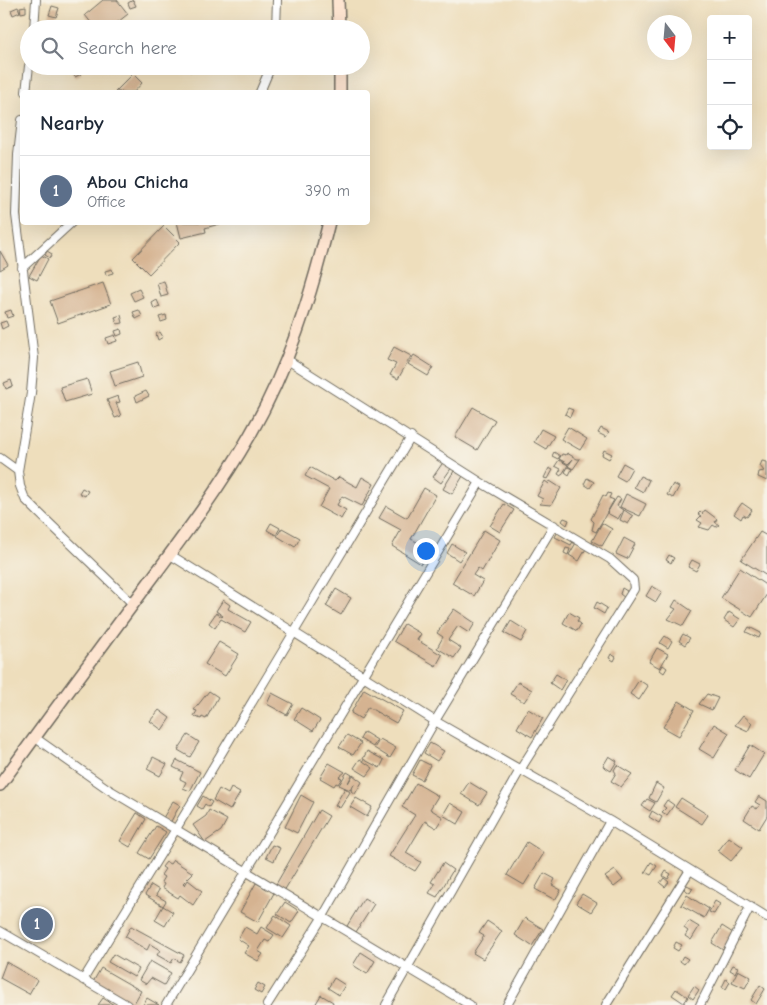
<!DOCTYPE html>
<html lang="en">
<head>
<meta charset="utf-8">
<style>
  body { margin:0; font-family:"Comic Neue",sans-serif; background:#f6f6f7; color:#1f2937 }
  .controls { position:absolute; right:15px; top:15px; display:grid; overflow:hidden; border-radius:5px; box-shadow:0 5px 20px #0002 }
  .controls button { width:45px; height:45px; display:grid; place-items:center; padding:0; border:0; border-bottom:1px solid #e0e1e3; background:#fff; color:#1f2937; font:25px sans-serif }
  .compass { position:absolute; left:647px; top:15px; width:45px; height:45px; border-radius:50%; background:#fff; box-shadow:0 5px 20px #0002; rotate:164deg }
  .you { position:absolute; left:425px; top:550px; width:18px; height:18px; margin:-12px; border:4px solid #fff; border-radius:50%; background:#1a73e8; box-shadow:0 0 0 8px #1a73e833 }
  .badge { display:grid; place-items:center; width:32px; height:32px; border-radius:50%; background:#b5179e; color:#fff; font-size:16px; font-weight:700 }
  .pin { position:absolute; translate:-50% -50%; border:2px solid #fff; box-shadow:0 1px 5px #0006 }
  .list { margin:0; padding:0; list-style:none }
  h2 { display:flex; justify-content:space-between; align-items:center; height:65px; margin:0; padding:0 20px; font-size:21px }
  h2 small { font-size:16px; font-weight:400; color:#747a83 }
  .list li { display:grid; grid-template-columns:32px 1fr auto; gap:15px; align-items:center; box-sizing:border-box; height:70px; padding:0 20px; border-top:1px solid #e0e1e3 }
  .list b { display:block; font-size:19px; white-space:nowrap }
  .list p { margin:0; font-size:16px; white-space:nowrap; color:#747a83 }
  .list em { font-size:16px; font-style:normal; color:#747a83 }
  .icon { flex:none; width:28px; height:28px; fill:none; stroke:currentColor; stroke-width:2; stroke-linecap:round; stroke-linejoin:round }
  .map { position:relative; flex:none; width:767px; height:1005px; overflow:hidden }
  .search { position:absolute; background:#fff; box-shadow:0 5px 20px #0002; left:20px; top:20px; width:350px; height:55px; display:flex; align-items:center; gap:12px; box-sizing:border-box; padding:0 18px; border-radius:28px; color:#747a83; font-size:19px }
  .panel { position:absolute; background:#fff; box-shadow:0 5px 20px #0002; left:20px; top:90px; width:350px; height:135px; border-radius:5px }
  .map>svg:first-child { display:block }
  .building { fill:#d5b391 }
  .lines { fill:none; stroke-linecap:round; stroke-linejoin:round }
  .minor-casing { stroke:#6f6a5e; stroke-width:10 }
  .secondary-casing { stroke:#6f6a5e; stroke-width:14 }
  .minor { stroke:#fff; stroke-width:8 }
  .secondary { stroke:#fde4d0; stroke-width:11 }
</style>
</head>
<body>
<div class="map">
<svg width="767" height="1005" viewBox="0 0 767 1005">
  <rect width="100%" height="100%" fill="#f7f3e8"/>
  <filter id="ink" filterUnits="userSpaceOnUse"><feTurbulence type="fractalNoise" baseFrequency=".02" numOctaves="2"/><feDisplacementMap in="SourceGraphic" scale="10" xChannelSelector="R" yChannelSelector="G"/><feConvolveMatrix kernelMatrix="1 2 1 2 8 2 1 2 1" color-interpolation-filters="sRGB"/></filter>
  <filter id="wash" filterUnits="userSpaceOnUse"><feTurbulence type="fractalNoise" baseFrequency=".0096" numOctaves="4" result="noise"/><feDisplacementMap in="SourceGraphic" scale="20" xChannelSelector="R" yChannelSelector="G"/><feGaussianBlur stdDeviation="1.12" result="paint"/><feColorMatrix in="noise" values="0 0 0 0 0 0 0 0 0 0 0 0 0 0 0 0 0 1.4 0 .05"/><feComposite in="paint" operator="in"/></filter>
  <g filter="url(#wash)">
    <rect width="100%" height="100%" fill="#eedebc"/>
    <g id="blocks">
      <path class="building" d="M 103,0 L 117,0 L 128,14 L 109,29 L 96,29 L 85,15 Z
        M 133,0 L 136,6 L 130,8 L 128,3 Z
        M 26,6 L 26,12 L 21,13 L 20,7 Z
        M 52,6 L 59,8 L 56,17 L 49,15 Z
        M 18,7 L 20,12 L 13,15 L 11,10 Z
        M 216,23 L 218,29 L 202,29 L 202,28 Z
        M 195,66 L 196,70 L 190,72 L 188,67 Z
        M 77,68 L 81,74 L 75,77 L 72,71 Z
        M 133,74 L 142,83 L 134,92 L 115,92 Z
        M 177,222 L 223,222 L 223,223 L 205,228 L 206,232 L 181,238 Z
        M 164,226 L 180,242 L 149,274 L 133,258 Z
        M 0,251 L 8,265 L 0,270 Z
        M 47,251 L 52,254 L 50,258 L 45,255 Z
        M 41,255 L 48,259 L 37,280 L 29,276 Z
        M 112,269 L 113,273 L 106,275 L 105,271 Z
        M 164,281 L 168,295 L 161,297 L 157,283 Z
        M 103,283 L 111,304 L 58,323 L 50,301 Z
        M 139,289 L 143,297 L 134,301 L 130,293 Z
        M 157,300 L 160,307 L 154,309 L 152,303 Z
        M 11,310 L 13,316 L 7,318 L 5,312 Z
        M 139,310 L 142,316 L 136,319 L 133,312 Z
        M 121,315 L 123,323 L 117,324 L 115,317 Z
        M 166,315 L 167,320 L 161,322 L 159,317 Z
        M 6,321 L 8,326 L 2,329 L 0,323 Z
        M 121,329 L 122,334 L 117,336 L 115,331 Z
        M 160,332 L 163,337 L 158,340 L 156,334 Z
        M 115,335 L 117,341 L 108,344 L 106,338 Z
        M 394,347 L 411,356 L 398,379 L 390,375 L 396,364 L 387,360 Z
        M 414,355 L 433,367 L 428,376 L 408,364 Z
        M 138,362 L 142,377 L 115,386 L 110,371 Z
        M 87,379 L 92,394 L 65,402 L 60,387 Z
        M 11,380 L 13,386 L 6,389 L 4,383 Z
        M 146,391 L 149,396 L 137,402 L 135,396 Z
        M 118,396 L 120,402 L 116,403 L 121,416 L 115,418 L 107,400 Z
        M 473,407 L 495,420 L 477,450 L 455,437 Z
        M 568,408 L 573,410 L 570,417 L 565,414 Z
        M 568,427 L 587,439 L 580,450 L 561,439 Z
        M 601,428 L 609,432 L 606,437 L 598,433 Z
        M 541,429 L 554,436 L 546,449 L 534,442 Z
        M 604,450 L 612,454 L 609,459 L 602,455 Z
        M 554,452 L 560,456 L 558,459 L 552,456 Z
        M 567,453 L 577,459 L 580,459 L 573,469 L 568,466 L 573,459 L 568,464 L 559,459 L 562,454 L 566,455 Z
        M 559,460 L 568,465 L 561,476 L 558,474 L 561,469 L 555,466 Z
        M 444,461 L 452,467 L 441,483 L 433,477 Z
        M 762,461 L 767,462 L 767,481 L 758,477 L 759,472 L 764,471 L 760,466 Z
        M 623,463 L 632,468 L 625,481 L 616,476 Z
        M 310,467 L 335,481 L 339,477 L 357,487 L 362,477 L 374,484 L 362,506 L 342,496 L 337,505 L 346,510 L 341,519 L 319,507 L 329,489 L 305,476 Z
        M 568,467 L 572,469 L 569,475 L 565,472 Z
        M 549,468 L 553,470 L 548,479 L 544,478 Z
        M 454,471 L 463,476 L 452,494 L 443,489 Z
        M 640,476 L 649,480 L 643,492 L 634,487 Z
        M 587,478 L 594,482 L 590,488 L 584,484 Z
        M 545,481 L 549,484 L 550,481 L 561,488 L 551,505 L 540,504 L 543,499 L 537,496 Z
        M 673,484 L 679,487 L 673,498 L 667,495 Z
        M 82,488 L 88,491 L 85,496 L 79,493 Z
        M 424,488 L 436,495 L 411,539 L 430,549 L 421,564 L 392,546 L 401,530 L 379,518 L 386,506 L 407,518 Z
        M 608,493 L 611,494 L 609,498 L 614,500 L 596,532 L 592,530 L 594,522 L 591,519 L 603,495 L 606,497 Z
        M 626,494 L 646,504 L 640,516 L 620,507 Z
        M 617,497 L 621,499 L 617,506 L 623,510 L 618,519 L 607,513 Z
        M 742,503 L 752,510 L 747,517 L 743,515 L 741,519 L 734,514 Z
        M 504,504 L 514,510 L 500,532 L 490,526 Z
        M 624,510 L 633,516 L 628,524 L 620,520 Z
        M 705,510 L 717,519 L 715,522 L 719,525 L 716,527 L 713,525 L 709,530 L 699,527 L 702,523 L 697,520 L 701,516 L 698,514 L 700,512 L 702,514 Z
        M 564,518 L 569,520 L 567,525 L 562,521 Z
        M 271,523 L 280,528 L 276,535 L 267,530 Z
        M 602,523 L 612,529 L 602,546 L 592,541 Z
        M 282,528 L 300,538 L 295,547 L 277,536 Z
        M 484,530 L 500,540 L 482,571 L 478,568 L 473,575 L 483,581 L 474,596 L 452,583 Z
        M 558,531 L 574,540 L 571,545 L 555,537 Z
        M 760,532 L 767,536 L 767,576 L 741,560 Z
        M 624,538 L 635,544 L 627,559 L 616,554 Z
        M 577,541 L 587,547 L 579,561 L 569,555 Z
        M 452,544 L 465,552 L 459,561 L 447,553 Z
        M 566,548 L 570,549 L 568,555 L 564,553 Z
        M 669,555 L 674,558 L 671,563 L 666,560 Z
        M 692,560 L 700,564 L 696,571 L 688,567 Z
        M 740,568 L 767,586 L 767,594 L 752,617 L 721,598 Z
        M 652,586 L 662,592 L 656,602 L 646,596 Z
        M 622,588 L 627,591 L 625,598 L 620,594 Z
        M 336,589 L 351,598 L 341,615 L 326,606 Z
        M 223,600 L 230,605 L 228,609 L 251,622 L 245,632 L 221,619 L 215,628 L 209,623 L 216,613 L 222,617 L 223,616 L 216,611 Z
        M 676,600 L 692,611 L 683,626 L 668,619 L 676,609 L 672,607 Z
        M 597,602 L 607,608 L 604,614 L 594,608 Z
        M 454,609 L 475,623 L 469,633 L 458,626 L 448,640 L 461,648 L 454,658 L 437,648 L 443,637 L 437,633 Z
        M 569,612 L 579,618 L 577,621 L 581,624 L 577,631 L 563,623 Z
        M 729,612 L 740,619 L 734,627 L 724,620 Z
        M 511,621 L 527,631 L 521,642 L 504,633 Z
        M 404,624 L 421,634 L 417,640 L 442,655 L 436,666 L 394,641 Z
        M 749,627 L 761,633 L 759,638 L 746,632 Z
        M 683,634 L 690,638 L 685,645 L 679,641 Z
        M 665,636 L 672,641 L 668,648 L 660,643 Z
        M 219,642 L 239,654 L 225,676 L 205,664 Z
        M 657,648 L 668,654 L 660,668 L 649,662 Z
        M 611,654 L 616,657 L 614,661 L 609,658 Z
        M 663,665 L 667,668 L 664,673 L 660,670 Z
        M 556,674 L 566,680 L 560,690 L 550,683 Z
        M 639,680 L 648,686 L 639,700 L 630,694 Z
        M 518,682 L 532,690 L 524,702 L 510,694 Z
        M 364,689 L 403,711 L 396,723 L 368,707 L 361,719 L 351,713 Z
        M 209,691 L 218,697 L 206,719 L 202,717 L 201,719 L 194,716 L 197,711 L 194,710 Z
        M 272,693 L 293,704 L 287,715 L 267,704 Z
        M 707,694 L 718,698 L 712,710 L 699,704 Z
        M 679,701 L 694,710 L 679,736 L 663,727 Z
        M 301,708 L 320,720 L 313,731 L 294,719 Z
        M 528,709 L 543,718 L 532,737 L 517,728 Z
        M 159,710 L 170,718 L 162,730 L 150,721 Z
        M 743,715 L 752,723 L 748,731 L 735,725 Z
        M 714,724 L 729,733 L 714,758 L 699,749 Z
        M 364,732 L 377,740 L 373,747 L 360,739 Z
        M 188,735 L 199,742 L 190,757 L 178,750 Z
        M 347,735 L 361,743 L 353,755 L 339,747 Z
        M 380,739 L 396,748 L 390,758 L 374,748 Z
        M 430,743 L 444,751 L 437,761 L 424,753 Z
        M 750,745 L 764,754 L 749,779 L 735,770 Z
        M 367,751 L 384,760 L 380,768 L 363,759 Z
        M 609,756 L 617,761 L 611,771 L 603,766 Z
        M 153,757 L 167,764 L 160,776 L 147,769 Z
        M 360,759 L 373,768 L 367,776 L 354,768 Z
        M 177,760 L 200,772 L 190,791 L 183,788 L 186,782 L 180,779 L 183,772 L 173,767 Z
        M 420,760 L 430,765 L 422,780 L 412,775 Z
        M 329,763 L 345,772 L 339,777 L 342,778 L 338,784 L 336,783 L 334,786 L 320,778 Z
        M 617,765 L 632,774 L 621,787 L 611,781 L 616,773 L 614,770 Z
        M 347,772 L 352,775 L 348,783 L 353,775 L 362,782 L 355,794 L 351,791 L 354,784 L 350,790 L 339,785 Z
        M 469,782 L 487,793 L 479,805 L 461,794 Z
        M 416,783 L 438,796 L 430,809 L 443,817 L 436,828 L 425,821 L 406,853 L 421,862 L 415,871 L 389,856 L 415,815 L 402,807 Z
        M 656,783 L 664,788 L 656,802 L 649,798 Z
        M 231,788 L 240,793 L 230,810 L 213,800 L 219,789 L 228,794 Z
        M 345,788 L 350,792 L 340,808 L 335,805 Z
        M 301,795 L 313,802 L 297,833 L 285,827 Z
        M 203,796 L 212,802 L 209,807 L 205,804 L 202,809 L 197,806 Z
        M 759,796 L 767,801 L 767,816 L 759,829 L 744,819 L 752,806 L 757,809 L 760,805 L 755,802 Z
        M 356,798 L 372,807 L 367,817 L 350,807 Z
        M 681,798 L 708,815 L 702,824 L 675,807 Z
        M 647,799 L 655,803 L 650,811 L 642,806 Z
        M 667,800 L 674,805 L 667,815 L 662,812 L 666,808 L 663,806 Z
        M 173,801 L 180,805 L 170,823 L 163,818 Z
        M 450,803 L 465,812 L 458,824 L 443,815 Z
        M 209,810 L 227,820 L 221,831 L 205,842 L 193,825 L 206,816 Z
        M 319,810 L 329,816 L 284,891 L 275,886 Z
        M 652,811 L 662,817 L 659,823 L 649,817 Z
        M 137,813 L 146,819 L 130,847 L 120,841 Z
        M 156,826 L 166,832 L 149,859 L 139,853 Z
        M 729,837 L 743,847 L 731,861 L 718,851 Z
        M 527,842 L 544,853 L 524,885 L 507,875 Z
        M 272,845 L 280,848 L 274,861 L 266,857 Z
        M 173,860 L 193,873 L 183,883 L 185,885 L 188,880 L 202,891 L 193,905 L 180,895 L 178,898 L 162,888 L 164,884 L 161,882 L 164,877 L 161,875 L 165,869 L 162,867 L 166,862 L 170,864 Z
        M 651,862 L 657,866 L 651,875 L 645,872 Z
        M 443,863 L 453,870 L 437,897 L 429,893 L 435,884 L 431,882 Z
        M 615,870 L 623,880 L 614,887 L 605,877 Z
        M 666,871 L 671,874 L 668,879 L 663,876 Z
        M 544,873 L 555,879 L 552,885 L 561,890 L 555,900 L 535,889 Z
        M 664,878 L 669,882 L 665,887 L 660,883 Z
        M 256,883 L 274,893 L 258,922 L 240,912 Z
        M 151,885 L 159,890 L 156,895 L 166,901 L 163,906 L 145,895 Z
        M 687,885 L 693,888 L 690,893 L 684,889 Z
        M 582,894 L 597,903 L 591,912 L 576,903 Z
        M 687,895 L 709,909 L 704,918 L 681,905 Z
        M 364,898 L 374,904 L 356,932 L 347,926 Z
        M 715,901 L 720,904 L 714,914 L 709,912 Z
        M 285,902 L 299,911 L 291,923 L 277,914 Z
        M 163,906 L 173,912 L 165,926 L 155,920 Z
        M 275,915 L 291,926 L 283,938 L 267,928 Z
        M 525,918 L 543,929 L 532,946 L 515,935 Z
        M 487,921 L 502,931 L 483,959 L 473,953 L 484,936 L 479,933 Z
        M 689,921 L 699,927 L 691,940 L 685,936 L 688,931 L 684,928 Z
        M 131,926 L 184,955 L 180,962 L 174,958 L 171,963 L 157,955 L 160,950 L 150,944 L 147,950 L 125,937 Z
        M 722,926 L 733,933 L 723,950 L 712,943 Z
        M 245,927 L 257,934 L 261,927 L 274,935 L 269,942 L 265,940 L 258,951 L 263,954 L 258,961 L 244,953 L 249,946 L 238,939 Z
        M 676,942 L 682,945 L 678,951 L 673,948 Z
        M 361,952 L 375,961 L 367,974 L 353,965 Z
        M 113,954 L 139,969 L 134,977 L 108,962 Z
        M 683,956 L 688,959 L 684,964 L 680,961 Z
        M 150,961 L 171,973 L 164,985 L 151,978 L 146,984 L 139,980 Z
        M 6,962 L 37,980 L 29,994 L 0,978 Z
        M 733,965 L 738,967 L 735,973 L 730,970 Z
        M 101,968 L 141,991 L 133,1005 L 93,982 Z
        M 738,970 L 751,977 L 745,988 L 732,982 Z
        M 334,978 L 345,985 L 339,995 L 328,988 Z
        M 726,979 L 730,982 L 726,989 L 722,987 Z
        M 258,983 L 265,987 L 261,994 L 254,990 Z
        M 760,985 L 765,989 L 756,1004 L 751,1000 Z
        M 694,986 L 699,990 L 693,999 L 688,995 Z
        M 676,989 L 688,997 L 684,1003 L 672,995 Z
        M 321,995 L 333,1002 L 332,1005 L 315,1005 Z
        M 103,998 L 114,1005 L 98,1005 Z
        M 147,998 L 159,1005 L 143,1005 Z"/>
    </g>
  </g>
  <g filter="url(#ink)">
    <use href="#blocks" fill-opacity="0" stroke="#6f6a5e" stroke-width="1"/>
    <g class="lines">
      <defs>
        <path id="minor" d="M 34,29 L 36,0
          M 276,29 L 277,0
          M 26,92 L 29,66
          M 260,92 L 271,66
          M 22,120 L 18,155 L 16,215 L 34,358 L 31,393 L 18,471 L 20,486 L 25,499 L 39,513 L 133,604
          M 22,268 L 72,222
          M 286,359 L 480,482 L 610,559 L 633,580 L 634,589 L 520,770 L 386,1005
          M 0,458 L 18,471
          M 169,554 L 435,721 L 610,821 L 767,917
          M 34,737 L 108,789 L 470,1005
          M 0,931 L 127,1005
          M 83,980 L 176,829 L 411,437
          M 166,1005 L 480,482
          M 267,1005 L 322,918 L 435,721 L 554,525
          M 507,1005 L 610,821
          M 606,1005 L 690,870
          M 700,1005 L 750,907"/>
        <path id="secondary" d="M 338,0 L 339,29
          M 340,66 L 340,92
          M 0,785 C 49,717 100,649 150,581 C 185,534 221,486 250,435 C 288,369 311,296 329,222"/>
      </defs>
      <use href="#minor" class="minor-casing"/>
      <use href="#secondary" class="secondary-casing"/>
      <use href="#minor" class="minor"/>
      <use href="#secondary" class="secondary"/>
    </g>
  </g>
</svg>
<div class="controls">
<button>+</button>
<button>−</button>
<button><svg class="icon" aria-label="locate" viewBox="0 0 24 24"><circle cx="12" cy="12" r="6"/><path d="M12 2v4M12 18v4M2 12h4M18 12h4"/></svg></button>
</div>
<svg class="compass" viewBox="-18 -18 36 36"><path d="M0-13l5 13h-10z" fill="#e53935"/><path d="M0 13l5-13h-10z" fill="#747a83"/></svg>
<div class="you"></div>
<div class="pin badge" style="left:37px;top:924px;background:#5c6f8a">1</div>
<div class="search"><svg class="icon" aria-label="search" viewBox="0 0 24 24"><circle cx="10" cy="10" r="6"/><path d="M15 15l6 6"/></svg>Search here</div>
<section class="panel">
<h2>Nearby<small></small></h2>
<ul class="list">
<li><span class="badge" style="background:#5c6f8a">1</span><div><b>Abou Chicha</b><p>Office</p></div><em>390 m</em></li>
</ul>
</section>
</div>
</body>
</html>
